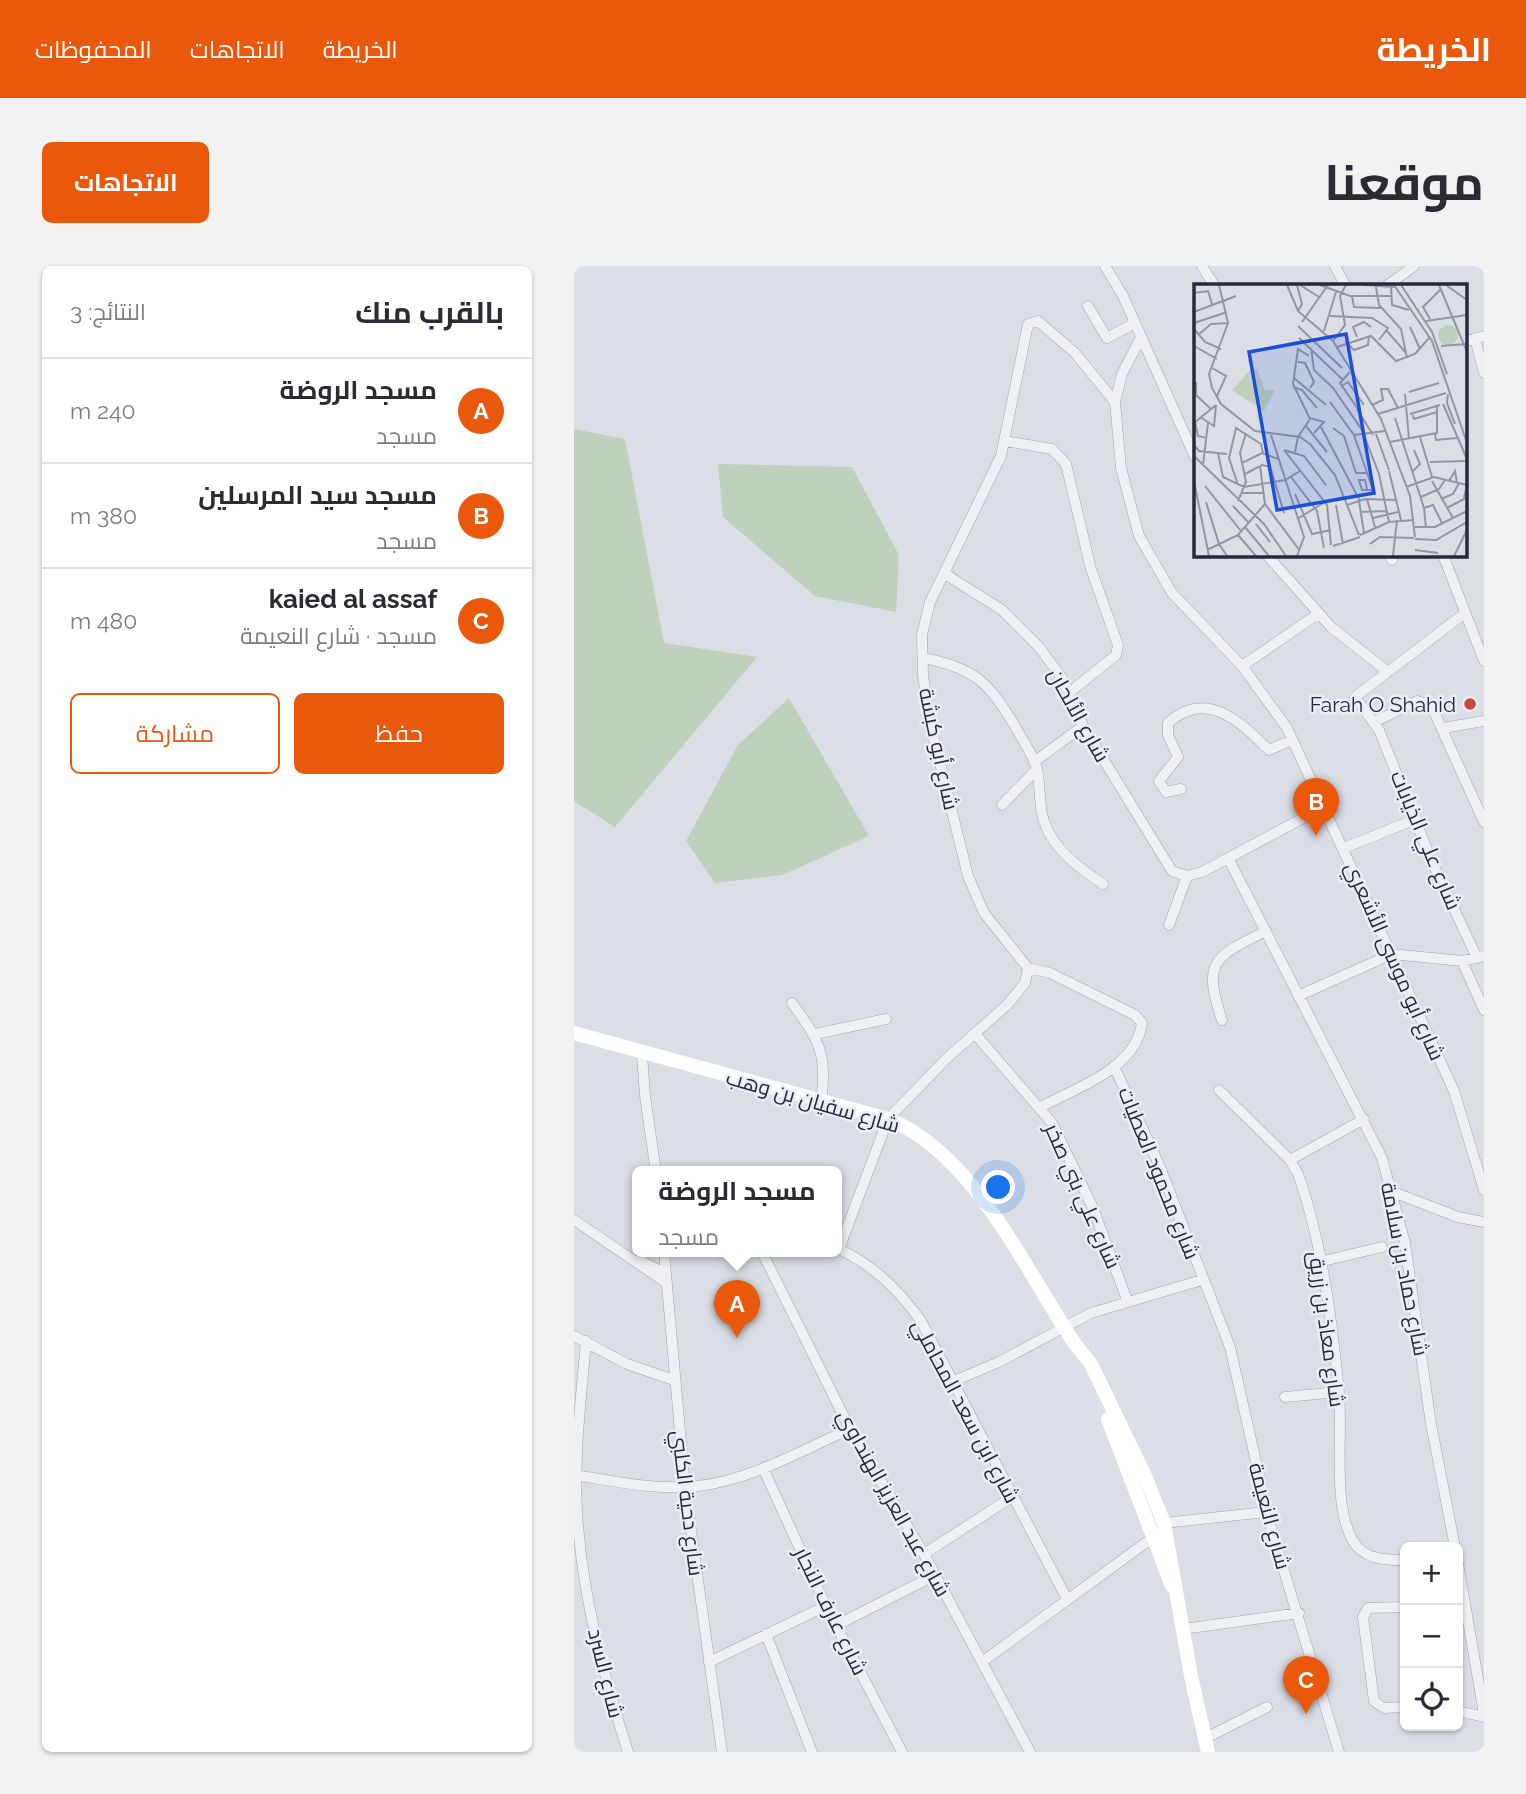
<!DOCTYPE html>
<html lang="ar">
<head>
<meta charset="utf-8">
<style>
  body { margin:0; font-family:Raleway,Cairo,sans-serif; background:#f2f2f3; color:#2b2b33; direction:rtl }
  .controls { position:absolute; right:21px; bottom:21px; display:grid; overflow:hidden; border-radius:10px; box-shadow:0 2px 5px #0004 }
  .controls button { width:63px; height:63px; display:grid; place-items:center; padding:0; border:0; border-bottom:2px solid #e1e1e2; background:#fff; color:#2b2b33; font:35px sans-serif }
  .you { position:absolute; left:425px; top:922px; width:24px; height:24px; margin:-18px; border:5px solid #fff; border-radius:50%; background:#1a73e8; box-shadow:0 0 0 10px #1a73e833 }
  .badge { display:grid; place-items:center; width:46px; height:46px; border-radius:50%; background:#ea580c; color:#fff; font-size:23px; font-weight:700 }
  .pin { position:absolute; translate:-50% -58px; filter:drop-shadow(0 2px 4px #0008) }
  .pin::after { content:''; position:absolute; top:37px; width:24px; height:21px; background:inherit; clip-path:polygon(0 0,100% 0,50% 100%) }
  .popup { position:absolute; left:58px; top:900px; width:210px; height:91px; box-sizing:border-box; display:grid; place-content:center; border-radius:10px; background:#fff; filter:drop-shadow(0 2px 5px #0005); font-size:23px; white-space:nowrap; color:#7c7c81 }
  .popup b { font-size:26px; color:#2b2b33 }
  .popup::after { content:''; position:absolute; left:50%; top:100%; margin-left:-14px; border:14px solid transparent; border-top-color:#fff }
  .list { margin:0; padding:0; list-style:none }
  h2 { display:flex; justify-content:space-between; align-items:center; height:91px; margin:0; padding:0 28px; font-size:30px }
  h2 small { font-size:23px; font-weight:400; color:#7c7c81 }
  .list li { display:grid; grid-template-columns:46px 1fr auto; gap:21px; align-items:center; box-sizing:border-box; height:105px; padding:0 28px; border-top:2px solid #e1e1e2 }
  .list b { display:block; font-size:26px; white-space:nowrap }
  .list p { margin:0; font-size:23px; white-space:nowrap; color:#7c7c81 }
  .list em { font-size:23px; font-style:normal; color:#7c7c81 }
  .actions { display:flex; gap:14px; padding:21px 28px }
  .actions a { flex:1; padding:16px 0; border:2px solid #ea580c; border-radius:10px; text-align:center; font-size:24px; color:#ea580c }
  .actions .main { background:#ea580c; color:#fff }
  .icon { flex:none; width:38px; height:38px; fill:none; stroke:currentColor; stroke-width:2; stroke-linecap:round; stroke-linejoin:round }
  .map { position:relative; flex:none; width:910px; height:1486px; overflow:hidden; direction:ltr; border-radius:10px }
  header { display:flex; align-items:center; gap:42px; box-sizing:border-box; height:98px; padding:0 35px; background:#ea580c; color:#fff }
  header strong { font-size:33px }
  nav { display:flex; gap:38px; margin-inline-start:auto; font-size:24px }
  .intro { display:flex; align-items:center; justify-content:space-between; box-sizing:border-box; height:168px; padding:0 42px }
  h1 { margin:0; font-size:49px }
  .button { padding:18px 32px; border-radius:10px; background:#ea580c; color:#fff; font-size:24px; font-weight:700 }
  main { display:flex; gap:42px; padding:0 42px }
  aside { flex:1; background:#fff; border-radius:10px; box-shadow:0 2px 5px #0004 }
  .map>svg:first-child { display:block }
  .green { fill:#bfd0bd }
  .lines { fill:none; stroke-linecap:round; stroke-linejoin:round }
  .street-casing { stroke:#a2a5b0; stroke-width:11 }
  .street { stroke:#eff0f4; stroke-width:10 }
  .secondary { stroke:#fff; stroke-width:14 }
  .poi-dot { fill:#ca4442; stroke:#ebedf4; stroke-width:2.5 }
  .labels { text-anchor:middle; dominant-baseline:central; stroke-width:5; stroke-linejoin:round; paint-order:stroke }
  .poi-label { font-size:21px; fill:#262b3c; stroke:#ebedf4; text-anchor:end }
  .street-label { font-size:21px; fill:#262b3c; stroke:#ebedf4 }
  .inset-road { fill:none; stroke:#9396a2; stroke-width:2 }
  .view { fill:#1d4ed8; fill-opacity:0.15; stroke:#1d4ed8; stroke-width:3.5 }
  .inset-edge { fill:none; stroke:#262b3c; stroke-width:3.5 }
</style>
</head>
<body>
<header>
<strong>الخريطة</strong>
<nav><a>الخريطة</a><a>الاتجاهات</a><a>المحفوظات</a></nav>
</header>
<div class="intro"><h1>موقعنا</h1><a class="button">الاتجاهات</a></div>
<main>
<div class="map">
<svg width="910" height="1486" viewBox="0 0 910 1486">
  <rect width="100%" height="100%" fill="#dcdee6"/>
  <path class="green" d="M 0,163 L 51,173 L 90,377 L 183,391 L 41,561 L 0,535 Z
    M 144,198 L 278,201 L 325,289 L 322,346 L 241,330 L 149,251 Z
    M 215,432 L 295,570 L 208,609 L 141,617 L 112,575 L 164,479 Z"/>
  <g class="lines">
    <defs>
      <path id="street" d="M 531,0 L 549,30 L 621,191
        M 628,0 L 640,19
        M 761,0 L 771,19
        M 814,19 L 840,0
        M 514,40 L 533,72 L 561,57
        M 567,71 L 548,108 L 541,136 L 547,202 L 565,270 L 598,327 L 668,400 L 713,462 L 880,825 L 910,924
        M 901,72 L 910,107
        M 891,75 L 910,70
        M 431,175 L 478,183 L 492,198 L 517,303 L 544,379 L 542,389 L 496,426
        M 693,289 L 757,361 L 814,406
        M 815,289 L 818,294
        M 869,289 L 910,395
        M 371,308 L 428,344 L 465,381 L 488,412 L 509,460 L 598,605 L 613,610 L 628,606 L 748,542
        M 891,347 L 781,431 L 805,464 L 859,598 L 903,692
        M 349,392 C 402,402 415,417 442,462 C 448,474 458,487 462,500 C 468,520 463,542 473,563 C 485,588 507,603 529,618
        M 668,400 L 744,348
        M 800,456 L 843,435 L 857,439 L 910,556
        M 869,462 L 910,455
        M 460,496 L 509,460
        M 607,523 L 592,526 L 585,515 L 604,491 L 594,469 L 594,457 C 633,422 666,456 695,484 L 718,474
        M 428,539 L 463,503
        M 770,582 L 842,553
        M 654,592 L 808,892 L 831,977 L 857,1158 L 881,1281
        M 595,659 L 613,610
        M 888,695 L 910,744
        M 454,702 L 476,707 L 561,749 L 568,757 C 562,803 503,821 467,841
        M 724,730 L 818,688 L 888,695 L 910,690
        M 218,737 C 245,774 254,789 247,835
        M 648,754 C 628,695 640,691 692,665
        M 241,768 L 312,753
        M 401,768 L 478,857 L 519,942 L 553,1034
        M 68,788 L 71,830 L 82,906
        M 540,800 L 586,901 L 656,1081 L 697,1262 L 765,1486
        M 645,824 L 716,894 L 724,908 C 747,972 759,1060 765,1128 C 769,1170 758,1239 779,1275 C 790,1294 812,1294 831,1294
        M 716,894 L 790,853
        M 819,926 L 884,951 L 910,956
        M 0,954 L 93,1017
        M 263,982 C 299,999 324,1023 347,1055 L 493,1333
        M 265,983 L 314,853 L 373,792 L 433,739 L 451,717 L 454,702 L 410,647 L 394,610 L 355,453 L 349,409 L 348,369 L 356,336 L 427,190 L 454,58 L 464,55 L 501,87 L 541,136
        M 90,986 L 111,1221 L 148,1486
        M 188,986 L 276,1163 L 350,1288 L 456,1486
        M 65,994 L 92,1008
        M 745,996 L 808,981
        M 0,1070 L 53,1098 L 100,1114
        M 12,1075 C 7,1132 0,1189 3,1246 C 8,1328 29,1408 54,1486
        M 380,1115 L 425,1096 L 517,1047 L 628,1014
        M 711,1131 L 765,1126
        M 189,1202 L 252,1340 L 328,1486
        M 0,1209 C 40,1215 84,1225 124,1220 C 177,1214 228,1184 276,1163
        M 590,1257 L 692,1246
        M 350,1288 L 438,1231
        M 884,1297 L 910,1448
        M 831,1341 L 794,1342 L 789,1351 L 800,1435 L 810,1442 L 831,1441
        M 263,1359 L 361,1309
        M 609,1363 L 725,1347
        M 192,1368 L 238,1486
        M 135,1396 L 252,1340
        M 408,1396 L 581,1270
        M 884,1445 L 910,1451
        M 632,1472 L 693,1441"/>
    </defs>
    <use href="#street" class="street-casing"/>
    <use href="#street" class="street"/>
    <path class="secondary" d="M 0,767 L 314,853 C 400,887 451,1004 501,1078 L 517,1098 L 571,1210 L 590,1257 L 617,1410 L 634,1486
      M 534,1153 L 598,1320"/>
  </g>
  <circle class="poi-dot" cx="896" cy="438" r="7"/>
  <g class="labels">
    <g class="poi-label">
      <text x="882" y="438">Farah O Shahid</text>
    </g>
    <g class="street-label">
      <text transform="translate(505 449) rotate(61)">شارع الألحان</text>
      <text transform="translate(365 483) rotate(78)">شارع أبو كبشة</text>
      <text transform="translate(852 574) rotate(67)">شارع علي الذيابات</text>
      <text transform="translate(821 695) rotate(66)">شارع أبو موسى الأشعري</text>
      <text transform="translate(239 835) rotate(16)">شارع سفيان بن وهب</text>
      <text transform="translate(585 907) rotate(68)">شارع محمود العطيات</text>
      <text transform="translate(509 930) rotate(66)">شارع علي بني صخر</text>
      <text transform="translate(831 1003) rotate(79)">شارع حماد بن سلامة</text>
      <text transform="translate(753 1063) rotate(82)">شارع معاذ بن زريق</text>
      <text transform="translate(392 1145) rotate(62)">شارع ابن سعد المحاملي</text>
      <text transform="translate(114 1237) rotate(83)">شارع دحية الكلبي</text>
      <text transform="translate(320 1237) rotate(61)">شارع عبد العزيز الهنداوي</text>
      <text transform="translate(696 1250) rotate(75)">شارع النعيمة</text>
      <text transform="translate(257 1345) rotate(64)">شارع عارف النجار</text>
      <text transform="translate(32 1407) rotate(76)">شارع السرد</text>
    </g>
  </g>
  <g transform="translate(620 18)">
    <rect width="273" height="273" fill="#dcdee6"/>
    <path d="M244 51a10 10 0 1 1 20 0a10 10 0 1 1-20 0ZM 57,85 L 63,85 L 71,106 L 81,106 L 70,127 L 38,106 Z" fill="#bfd0bd"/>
    <path class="inset-road" d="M 25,1 L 34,39 L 15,90 L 18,104 L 27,120 L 61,147 L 106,153 L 116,160 L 141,191 L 165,251M 93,1 L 104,27 L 139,57 L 187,135 L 216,212 L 221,253M 103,1 L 108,20 L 104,27M 106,1 L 125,13M 126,1 L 156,12 L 197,12M 171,1 L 200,3M 200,1 L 238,57 L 273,159M 207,1 L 238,48 L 253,90M 245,1 L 273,68M 252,1 L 273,16M 182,3 L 185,21 L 207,45 L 213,74M 197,3 L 198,21 L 215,26M 0,9 L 14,7 L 18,20M 158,12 L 160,23 L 187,24M 0,28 L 42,12M 136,32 L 178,34 L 194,44 L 185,56M 236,35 L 229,23 L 247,5M 232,37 L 273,31M 108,38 L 134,1M 0,39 L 33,28M 104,42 L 148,84M 216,43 L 226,65M 0,45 L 11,58 L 27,65M 130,47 L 142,8M 193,47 L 212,69M 4,51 L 17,40 L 34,39M 163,53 L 159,43 L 170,38 L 177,43M 105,54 L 149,96M 139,57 L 151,41 L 146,12 L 152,1M 152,58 L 160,66 L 174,61 L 175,52M 0,62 L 23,75M 247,62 L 272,60M 143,63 L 177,52 L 202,77 L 221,70 L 236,53M 117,64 L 120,86 L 139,104 L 168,146 L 185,190 L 195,238M 104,78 L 111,79 L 120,98 L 116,104M 18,84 L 32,92 L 23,112M 156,88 L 146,99 L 164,125M 100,94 L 132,121M 2,98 L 2,111 L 17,125M 149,101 L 154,98 L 170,121M 99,103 L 108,106 L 123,124M 215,108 L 245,99M 211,110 L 215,155M 254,110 L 253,119 L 261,140M 136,118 L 160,151 L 179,206M 249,120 L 273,175M 178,121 L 189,116 L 187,105 L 194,105 L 204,124M 163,125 L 179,151M 218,129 L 220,135 L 243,128M 184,130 L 252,109M 216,130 L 246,121M 6,133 L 20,142 L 22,121M 116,134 L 130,138 L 120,149M 201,134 L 230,224 L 232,244M 1,138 L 4,152 L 13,154M 0,139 L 22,121M 112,142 L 133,168M 127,143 L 166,217M 139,144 L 150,152 L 162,189 L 173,189M 182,150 L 195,186M 241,150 L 242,156 L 263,154M 77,151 L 110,253 L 103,272M 160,151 L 191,147M 226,153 L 238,193M 196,158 L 243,149 L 243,123M 0,161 L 5,167 L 33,170M 90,166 L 133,221 L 137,261M 90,166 L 110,172 L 132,201M 101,168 L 104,153 L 116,135 L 99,100 L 104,65 L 115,72M 24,169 L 29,193 L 50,203 L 91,196 L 106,187M 0,172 L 70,240 L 92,272M 236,178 L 273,177M 48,179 L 68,169 L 84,175M 9,181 L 14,139M 76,182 L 90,229M 195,187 L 207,236M 219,187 L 226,180 L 220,166M 51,190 L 68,181 L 77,183M 97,193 L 123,227 L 130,264M 0,197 L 15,272M 238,197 L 259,234M 255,197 L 261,187 L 263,199M 44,201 L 35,174 L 42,144 L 67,160 L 69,169M 11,202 L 47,247M 212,203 L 240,193 L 273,201M 173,205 L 171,196 L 165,196 L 168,206 L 179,206M 48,209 L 70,209M 101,210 L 118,250 L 137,246M 227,213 L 245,205 L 251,196M 173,215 L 181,243M 247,215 L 259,210 L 265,199M 44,217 L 52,198 L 46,169 L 52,149M 165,217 L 170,249M 12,218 L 25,260 L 33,272M 71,220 L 106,267M 142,221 L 149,260M 153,221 L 171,215 L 202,216M 39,222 L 54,238M 230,224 L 239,221 L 248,239M 253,224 L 270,215 L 273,199M 166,228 L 192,227M 179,234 L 204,228M 103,235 L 131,218M 62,240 L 76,258M 51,243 L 75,272M 220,243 L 241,243 L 273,227M 44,251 L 62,272M 166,251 L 195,238 L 220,236M 221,255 L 242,256 L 273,238M 176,260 L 186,253 L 220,254M 139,262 L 166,253M 13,266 L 44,251 L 71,220 L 66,182M 221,266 L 244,269M 199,272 L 203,236M 260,272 L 273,246"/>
    <path class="view" d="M 152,50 L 180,209 L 83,226 L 55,68 Z"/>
    <rect width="273" height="273" class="inset-edge"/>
  </g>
</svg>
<div class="controls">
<button>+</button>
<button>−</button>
<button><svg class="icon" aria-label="locate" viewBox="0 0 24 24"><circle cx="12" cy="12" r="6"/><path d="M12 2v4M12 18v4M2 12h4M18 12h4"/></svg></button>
</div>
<div class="you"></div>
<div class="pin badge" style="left:163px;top:1072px">A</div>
<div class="popup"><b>مسجد الروضة</b>مسجد</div>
<div class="pin badge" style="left:742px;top:570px">B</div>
<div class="pin badge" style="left:732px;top:1448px">C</div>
</div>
<aside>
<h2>بالقرب منك<small>النتائج: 3</small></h2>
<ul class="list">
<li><span class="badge">A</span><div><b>مسجد الروضة</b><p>مسجد</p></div><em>240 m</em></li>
<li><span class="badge">B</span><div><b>مسجد سيد المرسلين</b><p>مسجد</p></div><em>380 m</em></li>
<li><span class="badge">C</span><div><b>kaied al assaf</b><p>مسجد · شارع النعيمة</p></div><em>480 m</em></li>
</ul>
<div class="actions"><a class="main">حفظ</a><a>مشاركة</a></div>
</aside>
</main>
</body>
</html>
